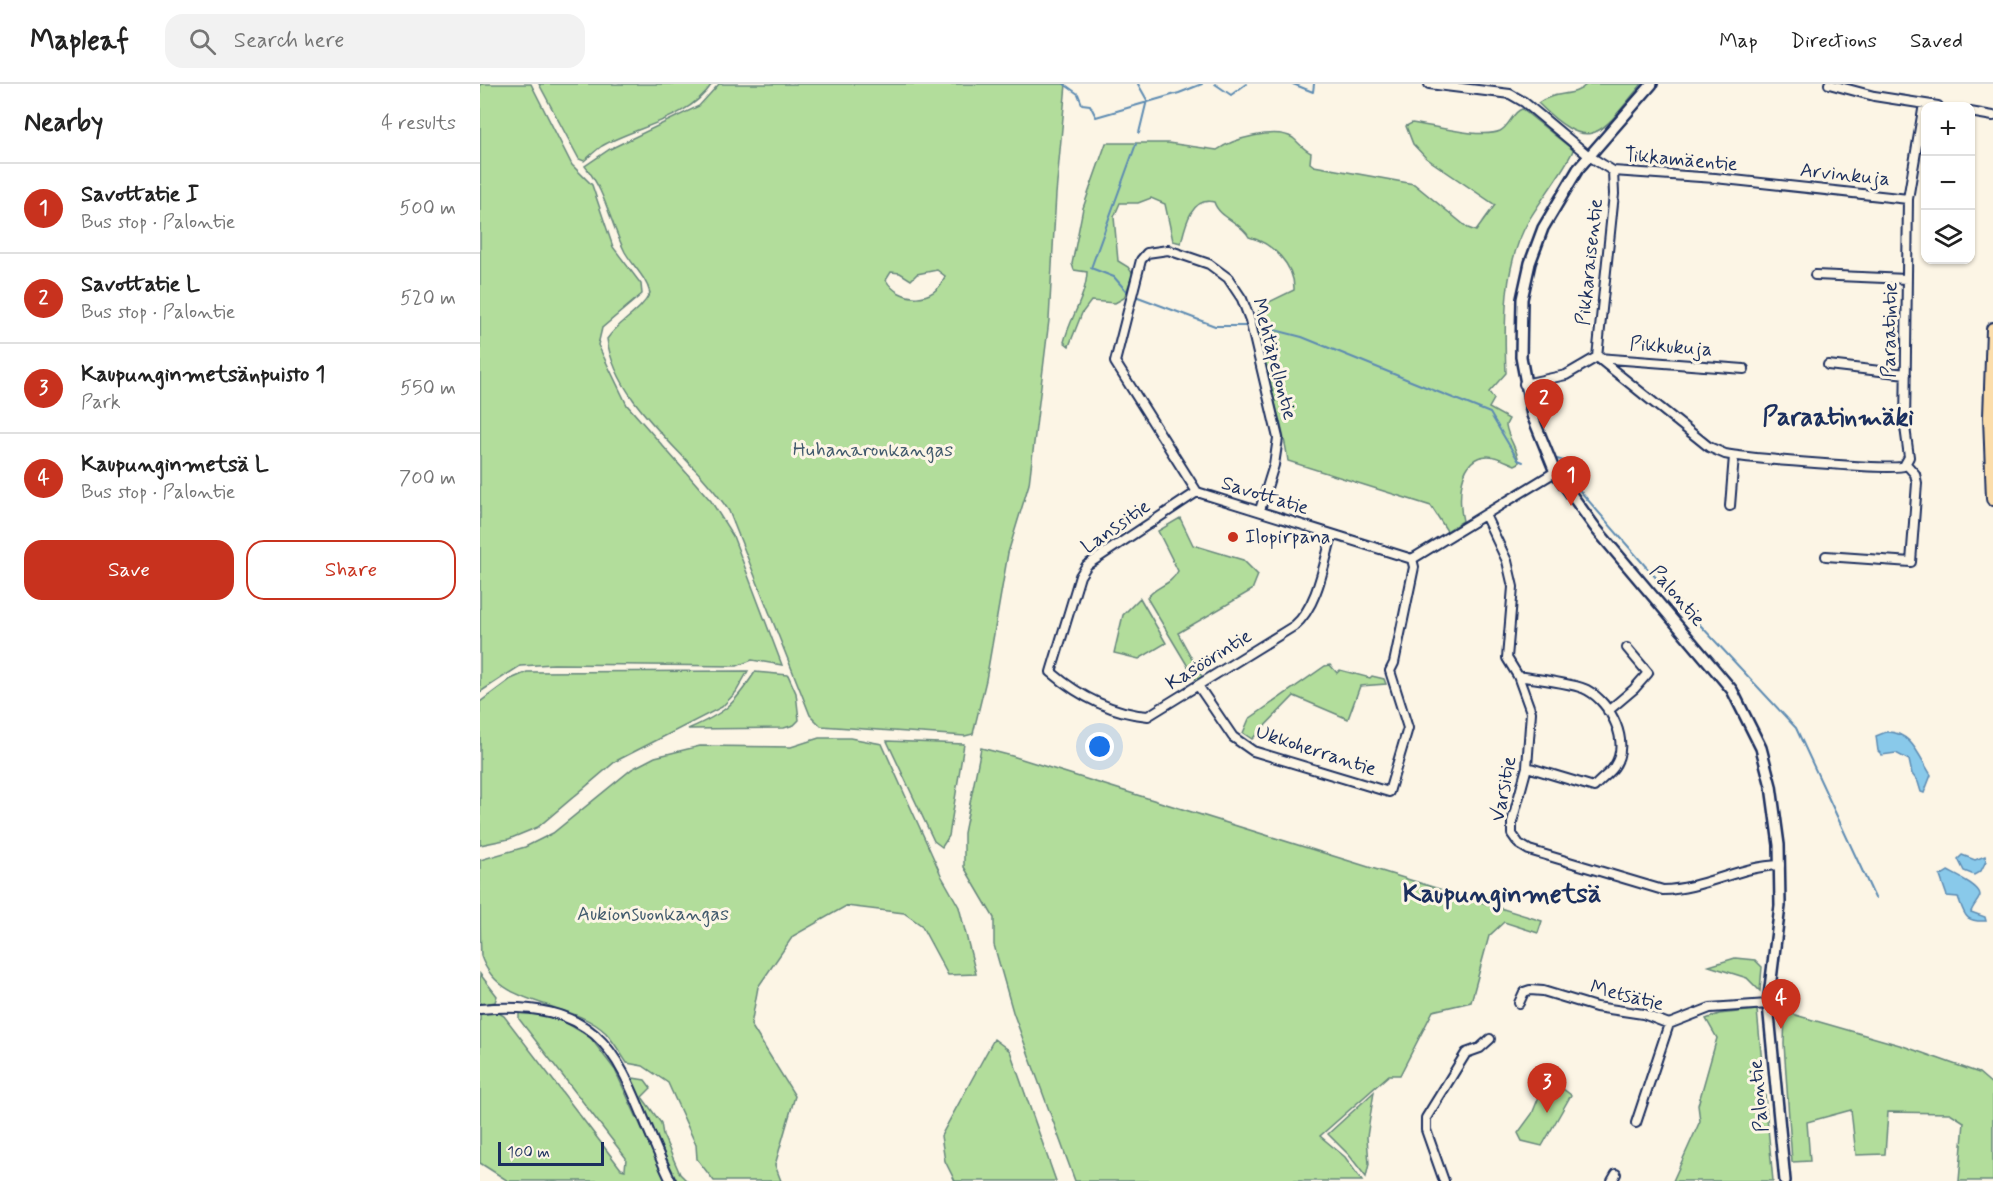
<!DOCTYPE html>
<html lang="en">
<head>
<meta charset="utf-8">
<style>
  body { margin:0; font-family:Mynerve,sans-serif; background:#f2f2f2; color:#222 }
  .controls { position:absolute; right:18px; top:18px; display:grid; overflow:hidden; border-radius:12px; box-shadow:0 2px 4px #0004 }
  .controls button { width:54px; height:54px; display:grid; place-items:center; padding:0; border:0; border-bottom:2px solid #e0e0e0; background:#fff; color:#222; font:30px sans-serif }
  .scale { position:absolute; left:18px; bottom:15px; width:106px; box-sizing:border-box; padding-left:6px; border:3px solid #1b2f5e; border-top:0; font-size:16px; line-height:21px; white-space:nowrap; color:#1b2f5e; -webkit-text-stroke:4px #fcf5e5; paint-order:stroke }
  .you { position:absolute; left:620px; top:663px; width:21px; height:21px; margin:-15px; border:4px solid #fff; border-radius:50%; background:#1a73e8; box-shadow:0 0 0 9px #1a73e833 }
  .badge { display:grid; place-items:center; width:39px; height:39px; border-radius:50%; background:#c8321e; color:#fff; font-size:20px; font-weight:700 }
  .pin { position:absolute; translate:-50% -50px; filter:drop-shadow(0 2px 3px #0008) }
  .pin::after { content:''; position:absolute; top:32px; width:21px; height:18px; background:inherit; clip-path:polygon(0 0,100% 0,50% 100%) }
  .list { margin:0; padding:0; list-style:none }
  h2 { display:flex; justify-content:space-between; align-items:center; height:78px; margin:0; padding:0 24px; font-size:26px }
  h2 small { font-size:20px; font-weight:400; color:#767676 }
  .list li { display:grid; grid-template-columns:39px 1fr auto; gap:18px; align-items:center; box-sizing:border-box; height:90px; padding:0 24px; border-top:2px solid #e0e0e0 }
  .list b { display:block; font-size:22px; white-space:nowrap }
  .list p { margin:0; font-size:20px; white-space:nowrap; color:#767676 }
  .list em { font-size:20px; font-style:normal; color:#767676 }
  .actions { display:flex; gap:12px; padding:18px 24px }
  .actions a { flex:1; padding:14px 0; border:2px solid #c8321e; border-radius:18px; text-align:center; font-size:21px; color:#c8321e }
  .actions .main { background:#c8321e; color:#fff }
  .icon { flex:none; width:33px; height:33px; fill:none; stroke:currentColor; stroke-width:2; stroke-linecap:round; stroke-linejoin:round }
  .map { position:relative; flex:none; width:1513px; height:1097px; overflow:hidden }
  header { display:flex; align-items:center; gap:36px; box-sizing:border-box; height:84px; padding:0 30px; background:#fff; border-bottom:2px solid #e0e0e0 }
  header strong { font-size:28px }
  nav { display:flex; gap:33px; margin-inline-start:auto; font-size:21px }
  .search { width:420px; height:54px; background:#f2f2f2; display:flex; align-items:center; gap:15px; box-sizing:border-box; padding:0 21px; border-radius:18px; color:#767676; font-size:22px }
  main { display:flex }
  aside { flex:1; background:#fff }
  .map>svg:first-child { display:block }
  .green { fill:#b2dd9b; stroke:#66867c; stroke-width:1.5; fill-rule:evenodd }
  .water { fill:#89c9ea; stroke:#5d8bb2; stroke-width:1.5 }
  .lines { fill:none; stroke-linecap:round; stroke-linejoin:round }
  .stream { stroke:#5d8bb2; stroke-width:2 }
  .minor-casing { stroke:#1b2f5e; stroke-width:12 }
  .tertiary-casing { stroke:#1b2f5e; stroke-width:14 }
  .trunk-casing { stroke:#1b2f5e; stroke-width:16 }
  .minor { stroke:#fcf5e5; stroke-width:8 }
  .tertiary { stroke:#fcf5e5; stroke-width:9 }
  .trunk { stroke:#fbddab; stroke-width:12 }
  .poi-dot { fill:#c8321e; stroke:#fcf5e5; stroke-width:2 }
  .labels { text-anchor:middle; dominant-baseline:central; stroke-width:6; stroke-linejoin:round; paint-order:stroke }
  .street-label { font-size:20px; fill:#1b2f5e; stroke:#fcf5e5 }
  .park-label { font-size:20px; fill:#415a6d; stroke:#fcf5e5 }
  .poi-label { font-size:20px; fill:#1b2f5e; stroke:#fcf5e5; text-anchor:start }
  .district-label { font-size:26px; font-weight:bold; fill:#1b2f5e; stroke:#fcf5e5 }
</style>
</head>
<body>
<header>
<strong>Mapleaf</strong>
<div class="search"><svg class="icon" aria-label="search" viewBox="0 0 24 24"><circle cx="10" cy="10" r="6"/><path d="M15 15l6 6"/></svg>Search here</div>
<nav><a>Map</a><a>Directions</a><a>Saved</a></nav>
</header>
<main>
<aside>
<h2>Nearby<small>4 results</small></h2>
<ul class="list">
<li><span class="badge">1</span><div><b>Savottatie I</b><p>Bus stop · Palontie</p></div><em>500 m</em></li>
<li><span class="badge">2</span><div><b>Savottatie L</b><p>Bus stop · Palontie</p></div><em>520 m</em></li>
<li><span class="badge">3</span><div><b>Kaupunginmetsänpuisto 1</b><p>Park</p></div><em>550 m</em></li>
<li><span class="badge">4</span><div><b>Kaupunginmetsä L</b><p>Bus stop · Palontie</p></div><em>700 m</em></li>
</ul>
<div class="actions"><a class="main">Save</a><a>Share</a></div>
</aside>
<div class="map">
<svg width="1513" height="1097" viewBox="0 0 1513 1097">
  <rect width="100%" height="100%" fill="#fcf5e5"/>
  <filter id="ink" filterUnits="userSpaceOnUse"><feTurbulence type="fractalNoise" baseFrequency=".0167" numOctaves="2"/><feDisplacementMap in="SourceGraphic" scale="12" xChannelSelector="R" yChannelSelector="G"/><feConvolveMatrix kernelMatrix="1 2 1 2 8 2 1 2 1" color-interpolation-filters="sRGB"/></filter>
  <g filter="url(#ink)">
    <path class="green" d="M 0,0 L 51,0 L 92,81 L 112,101 L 133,163 L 161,200 L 162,210 L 122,244 L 118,261 L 147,321 L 231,417 L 253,452 L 302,581 L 272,576 L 257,582 L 74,580 L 40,582 L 0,608 Z
      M 59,0 L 232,0 C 208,36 157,42 122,62 C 116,66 110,72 104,77 L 99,75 Z
      M 239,0 L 586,0 L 576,110 L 569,236 L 549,400 L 528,469 L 506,596 L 493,650 L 485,652 L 341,642 L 330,631 L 249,427 C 213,372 136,323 127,255 C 139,237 161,228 170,209 C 166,193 153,182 145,168 C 130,139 126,108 105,82 L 130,65 L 219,22 ZM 457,186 L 465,192 C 456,220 419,219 406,196 L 411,188 L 420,189 L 431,196 L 437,190 Z
      M 1107,0 L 1162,0 C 1120,49 1113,73 1058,19 C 1076,6 1094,14 1107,0 Z
      M 1042,25 L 1093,66 C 1089,79 1058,120 1049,136 C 1023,180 1024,239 1026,289 L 1009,308 L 1014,315 L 1009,324 L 1029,335 L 1026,341 C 1028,355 1038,365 1039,379 L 1035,381 C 1027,378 1017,372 1008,372 C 978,372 978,417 983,437 L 967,447 L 951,422 L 808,377 C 802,333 786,294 777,252 L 780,247 L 776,233 L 781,222 L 814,206 C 815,181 792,159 769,153 C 761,138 739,134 734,118 C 711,112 705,143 701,159 L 693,157 L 685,120 L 671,114 L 658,119 L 640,119 L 634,133 L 638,177 L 648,183 L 653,190 L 644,214 L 635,219 L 611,217 L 602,229 L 589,262 L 584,258 C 590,234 606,213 607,188 L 594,186 L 592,180 L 603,124 L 626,59 L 688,59 L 737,66 C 753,55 795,43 813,54 C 819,59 823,65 831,69 L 830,79 L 834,82 L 934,100 L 988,144 L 996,147 L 1015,121 L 946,74 L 933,60 L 926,42 L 932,39 C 953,42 1002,55 1020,47 C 1030,42 1032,28 1042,25 Z
      M 700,434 L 713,461 L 763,476 L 778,491 L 772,506 L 698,549 L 722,593 L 716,596 L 667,514 C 677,501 690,502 698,487 L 678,447 Z
      M 660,514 L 686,559 L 659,575 L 634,569 L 643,531 Z
      M 850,581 L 857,589 L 860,586 L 890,594 L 892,592 L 904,595 L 906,600 L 880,602 L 868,635 L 814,612 L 772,655 L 763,649 L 769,635 L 845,582 Z
      M 268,587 L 256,608 L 242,623 L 136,677 L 58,743 L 29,755 L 0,761 L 0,618 L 31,595 L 47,588 Z
      M 275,588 L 308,591 L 316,609 L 319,636 L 314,641 L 304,644 L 208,645 C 245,629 253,622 275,588 Z
      M 339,654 L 370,654 L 402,660 L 462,793 L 479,823 L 496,890 L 468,891 L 441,841 L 424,829 L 366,822 L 313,852 L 278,903 L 271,941 L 315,1012 L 295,1081 L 301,1097 L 234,1097 L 217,1075 L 216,1061 L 188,999 L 163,982 L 147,979 C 141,970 134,958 126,949 C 91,915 19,926 1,872 C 0,855 0,797 0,776 L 45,763 L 73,749 L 152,685 L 175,673 L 220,662 L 311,663 Z
      M 407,657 L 484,660 L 469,752 L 462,763 L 454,757 Z
      M 501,664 L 532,672 L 1062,837 L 1058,849 L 1024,838 L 1009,852 L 991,918 L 953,927 L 920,991 L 909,991 L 840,1052 L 865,1073 L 882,1097 L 595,1097 L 533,928 L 514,861 L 514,834 L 484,783 L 484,749 Z
      M 1255,874 L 1275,876 L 1282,883 L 1280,907 L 1267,894 L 1229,882 Z
      M 0,890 L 17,912 L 15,918 L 0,921 Z
      M 1277,926 L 1293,1097 L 1193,1097 L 1220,1037 L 1218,1021 L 1237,954 L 1226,935 L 1239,930 Z
      M 17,928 L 24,932 L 141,1085 L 145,1086 L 146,1074 L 39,935 L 39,929 L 54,928 L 83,937 L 110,953 L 135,986 L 186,1097 L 28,1097 L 0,1079 L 0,929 Z
      M 1305,928 L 1423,962 L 1499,989 L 1513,1001 L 1513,1097 L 1479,1097 L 1484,1038 L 1470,1029 L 1408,1028 L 1405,1070 L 1376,1071 L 1371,1026 L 1327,1038 L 1330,1077 L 1312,1078 L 1304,960 Z
      M 514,955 L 530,967 L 576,1097 L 475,1097 L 465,1077 L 461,1052 Z
      M 1067,993 L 1091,1011 L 1062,1062 L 1042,1057 L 1038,1049 L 1052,1030 Z
      M 153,994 L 165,996 L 171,1004 L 162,1013 L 181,1039 L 183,1051 L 200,1090 L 207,1097 L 197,1097 L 151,998 Z
      M 894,1008 L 887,1053 L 889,1080 L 886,1093 L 869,1071 L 848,1050 Z"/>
    <path class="water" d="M 1406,648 C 1432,647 1439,673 1451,691 L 1444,709 L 1441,708 L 1438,698 L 1432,690 L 1429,676 L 1416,669 L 1402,671 L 1398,667 L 1396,652 Z
      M 1482,771 L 1495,776 L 1505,772 L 1506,777 L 1501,787 L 1494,791 L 1484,787 L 1478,775 Z
      M 1468,787 C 1475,791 1500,802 1500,811 C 1500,815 1492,823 1491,828 L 1505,833 L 1506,837 C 1484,838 1485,831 1478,813 L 1467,812 L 1460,792 Z"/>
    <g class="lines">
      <path class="stream" d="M 584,0 L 598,10 L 602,20 L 610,21 L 616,33 L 699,9 L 722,0
        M 658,0 L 667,16 L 659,49
        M 735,0 L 751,11 L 766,0
        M 813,0 L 833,8 L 834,0
        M 648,209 L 634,193 L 611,184 L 656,60
        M 658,213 L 735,242 L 767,242
        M 779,242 L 822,253 L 1010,329 L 1038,376 L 1043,378
        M 1077,375 L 1084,377 L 1094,400 L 1167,484 L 1316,644 L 1395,814"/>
      <defs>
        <path id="minor" d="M 949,0 L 1030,10 L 1044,18 L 1109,72 L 1133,87 L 1235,94 L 1428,115
          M 1349,0 L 1394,12 L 1458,22
          M 1490,28 L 1513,32
          M 1335,191 L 1427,195
          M 1117,273 L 1229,363 L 1245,370 C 1265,374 1414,387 1424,382 L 1429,373 L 1425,343 L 1428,115 L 1444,20
          M 1117,273 L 1134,110 L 1133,87
          M 1118,274 L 1264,285
          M 1348,281 L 1426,290
          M 1044,300 L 1086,291 L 1117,273
          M 717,408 L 607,481 L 600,492 L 571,588 C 599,612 631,629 668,632 L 814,542 C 838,522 844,479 852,451
          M 1250,422 L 1254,372
          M 780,426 L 794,381 L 798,354 L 770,236 L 762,215 L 748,194 L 729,180 L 688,166 L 667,169 L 661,176 L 635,278 L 717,408 L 932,475 L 1075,388
          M 1005,431 L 1027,477 L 1033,503 L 1027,574 L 1038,592 L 1051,628 L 1047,683 L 1032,738 L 1032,750 L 1039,760 L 1049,766 L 1183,806 C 1223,805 1260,782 1300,781
          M 1346,472 L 1431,478 L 1437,399 L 1435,390 L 1426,380
          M 1038,592 C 1054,595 1095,599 1107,606 C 1131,619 1151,658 1134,683 C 1129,690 1120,696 1114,703 L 1047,683
          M 719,603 L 753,653 L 773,667 L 909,708 L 928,644 L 910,587 L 914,579 L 934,483 L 932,475
          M 1128,627 L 1154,605 L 1168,589 L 1147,564
          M 1039,919 L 1044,908 L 1050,906 L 1063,907 L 1116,923 L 1163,930 L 1189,940 L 1230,924 L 1288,920
          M 0,925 C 143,913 140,993 191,1097
          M 1156,1039 L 1189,940
          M 964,1097 L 946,1046 L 946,1034 L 986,969 L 1000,964 L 1010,955
          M 1132,1097 L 1136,1090"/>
        <path id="tertiary" d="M 1172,0 L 1098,85 L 1063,144 L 1050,179 L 1042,215 L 1041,273 L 1052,331 L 1075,388 L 1117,446 L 1252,606 L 1281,664 L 1291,702 L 1299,761 L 1300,822 L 1288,920 L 1305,1097"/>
        <path id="trunk" d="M 1513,245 L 1510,333 L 1513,415"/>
      </defs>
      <use href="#minor" class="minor-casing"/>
      <use href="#tertiary" class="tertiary-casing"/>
      <use href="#trunk" class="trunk-casing"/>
      <use href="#minor" class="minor"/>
      <use href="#tertiary" class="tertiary"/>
      <use href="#trunk" class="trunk"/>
    </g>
  </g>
  <circle class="poi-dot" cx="753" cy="453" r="6"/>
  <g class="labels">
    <g class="street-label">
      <text transform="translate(1201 76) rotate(5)">Tikkamäentie</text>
      <text transform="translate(1365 91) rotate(6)">Arvinkuja</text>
      <text transform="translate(1110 178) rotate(-84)">Pikkaraisentie</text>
      <text transform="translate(1410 246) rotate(-89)">Paraatintie</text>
      <text transform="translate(1191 263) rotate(4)">Pikkukuja</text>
      <text transform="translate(794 275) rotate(75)">Mehtäpellontie</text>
      <text transform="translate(785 412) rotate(17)">Savottatie</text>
      <text transform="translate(636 443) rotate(-35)">Lanssitie</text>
      <text transform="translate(1197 512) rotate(49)">Palontie</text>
      <text transform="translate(729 576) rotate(-32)">Kasöörintie</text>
      <text transform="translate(836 667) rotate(18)">Ukkoherrantie</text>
      <text transform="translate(1024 705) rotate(-79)">Varsitie</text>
      <text transform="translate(1147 912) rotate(14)">Metsätie</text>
      <text transform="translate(1279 1012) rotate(-95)">Palontie</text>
    </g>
    <g class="park-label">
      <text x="393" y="366">Huhanaronkangas</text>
      <text x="173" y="830">Aukionsuonkangas</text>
    </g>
    <g class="poi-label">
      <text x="765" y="453">Ilopirpana</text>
    </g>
    <g class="district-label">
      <text x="1358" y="334">Paraatinmäki</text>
      <text x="1022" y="811">Kaupunginmetsä</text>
    </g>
  </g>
</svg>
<div class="controls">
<button>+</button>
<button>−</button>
<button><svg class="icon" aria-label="layers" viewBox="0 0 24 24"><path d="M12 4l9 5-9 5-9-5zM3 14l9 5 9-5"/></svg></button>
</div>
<div class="scale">100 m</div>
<div class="you"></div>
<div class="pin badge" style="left:1091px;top:422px">1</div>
<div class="pin badge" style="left:1064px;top:345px">2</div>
<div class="pin badge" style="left:1067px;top:1029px">3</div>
<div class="pin badge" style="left:1301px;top:945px">4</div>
</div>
</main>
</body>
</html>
